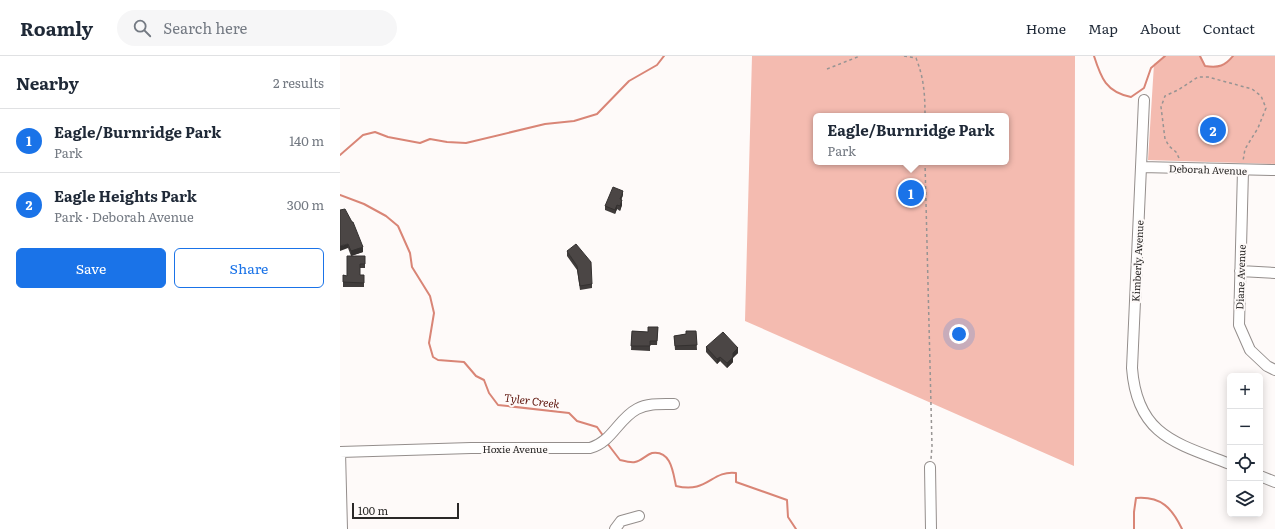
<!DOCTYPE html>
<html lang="en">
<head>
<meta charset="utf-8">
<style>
  body { margin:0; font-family:Literata,serif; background:#f6f6f7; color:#1f2937 }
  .controls { position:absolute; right:12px; bottom:12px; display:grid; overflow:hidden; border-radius:6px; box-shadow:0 2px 10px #0003 }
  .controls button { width:36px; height:36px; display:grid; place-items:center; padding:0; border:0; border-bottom:1px solid #e0e1e3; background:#fff; color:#1f2937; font:20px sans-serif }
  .scale { position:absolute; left:12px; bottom:10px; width:107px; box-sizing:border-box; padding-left:4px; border:2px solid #2a2827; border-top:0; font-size:11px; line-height:14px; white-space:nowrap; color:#2a2827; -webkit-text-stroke:3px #fefaf9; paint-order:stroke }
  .you { position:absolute; left:619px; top:278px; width:14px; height:14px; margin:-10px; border:3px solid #fff; border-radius:50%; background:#1a73e8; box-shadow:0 0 0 6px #1a73e833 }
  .badge { display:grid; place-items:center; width:26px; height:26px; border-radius:50%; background:#1a73e8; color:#fff; font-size:13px; font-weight:700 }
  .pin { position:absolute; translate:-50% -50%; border:2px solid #fff; box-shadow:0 1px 4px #0006 }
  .popup { position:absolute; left:473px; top:57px; width:196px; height:52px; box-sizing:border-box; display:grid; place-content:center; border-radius:6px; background:#fff; filter:drop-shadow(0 1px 3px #0005); font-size:13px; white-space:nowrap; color:#747a83 }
  .popup b { font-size:15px; color:#1f2937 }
  .popup::after { content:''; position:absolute; left:50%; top:100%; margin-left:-8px; border:8px solid transparent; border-top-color:#fff }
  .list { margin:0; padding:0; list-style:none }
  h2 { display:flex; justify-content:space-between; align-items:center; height:52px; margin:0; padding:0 16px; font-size:17px }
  h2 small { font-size:13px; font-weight:400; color:#747a83 }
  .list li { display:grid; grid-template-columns:26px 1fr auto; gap:12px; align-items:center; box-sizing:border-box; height:64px; padding:0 16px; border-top:1px solid #e0e1e3 }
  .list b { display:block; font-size:15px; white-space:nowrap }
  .list p { margin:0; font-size:13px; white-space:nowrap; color:#747a83 }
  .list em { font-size:13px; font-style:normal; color:#747a83 }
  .actions { display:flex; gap:8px; padding:12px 16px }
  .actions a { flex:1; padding:9px 0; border:1px solid #1a73e8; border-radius:6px; text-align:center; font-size:14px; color:#1a73e8 }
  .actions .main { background:#1a73e8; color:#fff }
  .icon { flex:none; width:22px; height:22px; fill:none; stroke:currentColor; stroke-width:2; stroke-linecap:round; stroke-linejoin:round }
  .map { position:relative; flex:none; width:935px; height:473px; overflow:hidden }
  header { display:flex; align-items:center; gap:24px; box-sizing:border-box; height:56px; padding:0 20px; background:#fff; border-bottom:1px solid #e0e1e3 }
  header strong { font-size:19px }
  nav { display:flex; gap:22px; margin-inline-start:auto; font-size:14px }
  .search { width:280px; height:36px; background:#f6f6f7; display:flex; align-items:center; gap:10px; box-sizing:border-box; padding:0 14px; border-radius:22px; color:#747a83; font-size:15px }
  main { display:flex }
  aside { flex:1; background:#fff }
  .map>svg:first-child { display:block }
  .green { fill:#f4bbb0; fill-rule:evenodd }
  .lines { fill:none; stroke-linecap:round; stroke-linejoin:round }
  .stream { stroke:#d98576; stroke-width:2 }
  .minor-casing { stroke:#948e8c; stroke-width:12 }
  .path { stroke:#979493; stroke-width:1.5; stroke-dasharray:3 3; stroke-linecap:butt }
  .minor { stroke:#fff; stroke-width:10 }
  .wall { fill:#403c3b }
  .shaded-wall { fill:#343130 }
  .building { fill:#4b4645; stroke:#343130 }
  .labels { text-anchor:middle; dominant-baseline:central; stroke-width:4; stroke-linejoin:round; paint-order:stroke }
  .street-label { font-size:10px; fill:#2a2827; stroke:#fefaf9 }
  .water-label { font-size:11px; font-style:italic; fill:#5c1108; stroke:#fefaf9 }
</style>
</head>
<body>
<header>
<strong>Roamly</strong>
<div class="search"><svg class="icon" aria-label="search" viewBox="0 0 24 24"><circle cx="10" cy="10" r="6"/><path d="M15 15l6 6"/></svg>Search here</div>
<nav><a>Home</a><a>Map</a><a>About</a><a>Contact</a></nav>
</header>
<main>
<aside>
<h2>Nearby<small>2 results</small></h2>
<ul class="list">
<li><span class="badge">1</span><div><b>Eagle/Burnridge Park</b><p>Park</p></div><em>140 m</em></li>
<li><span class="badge">2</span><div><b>Eagle Heights Park</b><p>Park · Deborah Avenue</p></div><em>300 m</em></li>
</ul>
<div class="actions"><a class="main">Save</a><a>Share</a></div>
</aside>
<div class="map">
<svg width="935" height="473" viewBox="0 0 935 473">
  <rect width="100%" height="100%" fill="#fefaf9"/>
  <path class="green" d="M 412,0 L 735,0 L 734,410 L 405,265 ZM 476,60 L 666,60 L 666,106 L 476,106 Z
    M 826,0 L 860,0 L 865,10 C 879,12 885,10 893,0 L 935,0 L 935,108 L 808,104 L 814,8 Z"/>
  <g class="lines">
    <path class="stream" d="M 754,0 C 761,22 766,36 791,41 L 804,32 L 811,12 L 825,0
      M 860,0 L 865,10 C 879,12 885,10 893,0
      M 0,99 L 23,79 L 35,76 L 48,81 L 80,87 L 90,83 L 107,86 L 126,87 L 205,68 L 234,65 L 257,58 L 289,25 L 317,9 L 324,0
      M 0,139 L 24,148 L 46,160 L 58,170 L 70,197 L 72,211 L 90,240 L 94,257 L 89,287 L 93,301 L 98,304 L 124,306 L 136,320 L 144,324 L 149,337 L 158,349 L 229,357 L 237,365 L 257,371 L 264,381
      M 267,387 L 280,404 C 284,405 291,407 295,406 C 301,405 306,399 312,397 C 331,394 333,416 336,430 C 368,438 371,414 396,417 L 396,426 L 447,444 L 448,461 L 456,473
      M 794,473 L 794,456 L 796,442 C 821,440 832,452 842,473"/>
    <defs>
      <path id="minor" d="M 804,44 L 792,312 C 797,379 835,387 890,408
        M 801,111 L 935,114
        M 903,114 L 899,269 L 910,294 L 927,310 L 935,314
        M 900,215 L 935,217
        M 0,396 L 131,392 L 250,392 C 272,386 278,363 297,353 C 308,347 321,348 334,348
        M 0,396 L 2,473
        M 590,411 L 591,473
        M 920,420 L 935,426
        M 275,473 L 281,465 L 299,460"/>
    </defs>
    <use href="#minor" class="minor-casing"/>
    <path class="path" d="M 564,0 L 576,2 C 584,22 585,39 585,60
      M 487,13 L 520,0
      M 839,102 L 836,96 L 829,90 L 825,83 L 821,51 L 825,40 L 838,34 L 858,21 L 868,21 L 912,33 L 921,40 L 926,52 L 918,72 L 905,93 L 903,105
      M 585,106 L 592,390 L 591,403"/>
    <use href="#minor" class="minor"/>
  </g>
  <path class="wall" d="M 283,139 L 281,144 L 282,149 L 280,155 L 277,153 L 275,158 L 265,154 L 265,150 Z
    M 0,154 L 23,196 L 11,200 L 8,192 Z
    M 227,195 L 252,228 L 252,232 L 240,234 L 237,214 L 227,200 Z
    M 25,200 L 25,212 L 20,212 L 20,219 L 24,219 L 24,231 L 3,231 L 3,219 L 7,220 Z
    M 318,271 L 317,289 L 310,289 L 310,295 L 291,294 L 292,275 L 308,276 Z
    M 356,275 L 357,294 L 335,294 L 334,280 L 346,278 Z
    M 366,291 L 398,297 L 393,301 L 393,306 L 387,312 L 380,305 L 377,308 L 366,296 Z"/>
  <path class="shaded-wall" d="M 283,135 L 283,139 L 280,147 L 280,143 Z
    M 282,144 L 282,149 L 280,155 L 280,150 Z
    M 277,149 L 277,153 L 275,158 L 275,154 Z
    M 8,188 L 8,192 L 0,195 L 0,190 Z
    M 23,191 L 23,196 L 11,200 L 11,195 Z
    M 398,292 L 398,297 L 393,302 L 393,297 Z
    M 380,301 L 380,305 L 377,308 L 377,303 Z
    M 393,301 L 393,306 L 387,312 L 387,307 Z"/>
  <path class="building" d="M 273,131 L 283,135 L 280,143 L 282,144 L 280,150 L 277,149 L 275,154 L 265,150 Z
    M 5,153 L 12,166 L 13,166 L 23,191 L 11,195 L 8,188 L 0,190 L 0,154 Z
    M 236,188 L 251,206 L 252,228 L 240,230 L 237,210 L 227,195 Z
    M 7,200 L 25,200 L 25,208 L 20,208 L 20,219 L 24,219 L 24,227 L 3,226 L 3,219 L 7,220 Z
    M 308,271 L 318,271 L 317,285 L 310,285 L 310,290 L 291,290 L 292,275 L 308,276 Z
    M 346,275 L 356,275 L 357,289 L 335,290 L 334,280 L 346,278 Z
    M 383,276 L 398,292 L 393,297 L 393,301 L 387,307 L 380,301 L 377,303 L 366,291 Z"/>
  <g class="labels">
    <g class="street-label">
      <text transform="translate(868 113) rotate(2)">Deborah Avenue</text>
      <text transform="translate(797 205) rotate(-87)">Kimberly Avenue</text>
      <text transform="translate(900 221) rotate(-88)">Diane Avenue</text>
      <text x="175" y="392">Hoxie Avenue</text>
    </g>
    <g class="water-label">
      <text transform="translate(192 344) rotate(7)">Tyler Creek</text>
    </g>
  </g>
</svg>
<div class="controls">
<button>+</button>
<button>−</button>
<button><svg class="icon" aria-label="locate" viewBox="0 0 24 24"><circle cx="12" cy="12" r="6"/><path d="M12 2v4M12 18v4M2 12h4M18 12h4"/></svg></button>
<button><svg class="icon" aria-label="layers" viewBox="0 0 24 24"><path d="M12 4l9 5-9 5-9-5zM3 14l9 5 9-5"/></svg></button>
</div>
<div class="scale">100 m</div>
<div class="you"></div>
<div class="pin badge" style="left:571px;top:137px">1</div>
<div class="popup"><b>Eagle/Burnridge Park</b>Park</div>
<div class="pin badge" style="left:873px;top:74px">2</div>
</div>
</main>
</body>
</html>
